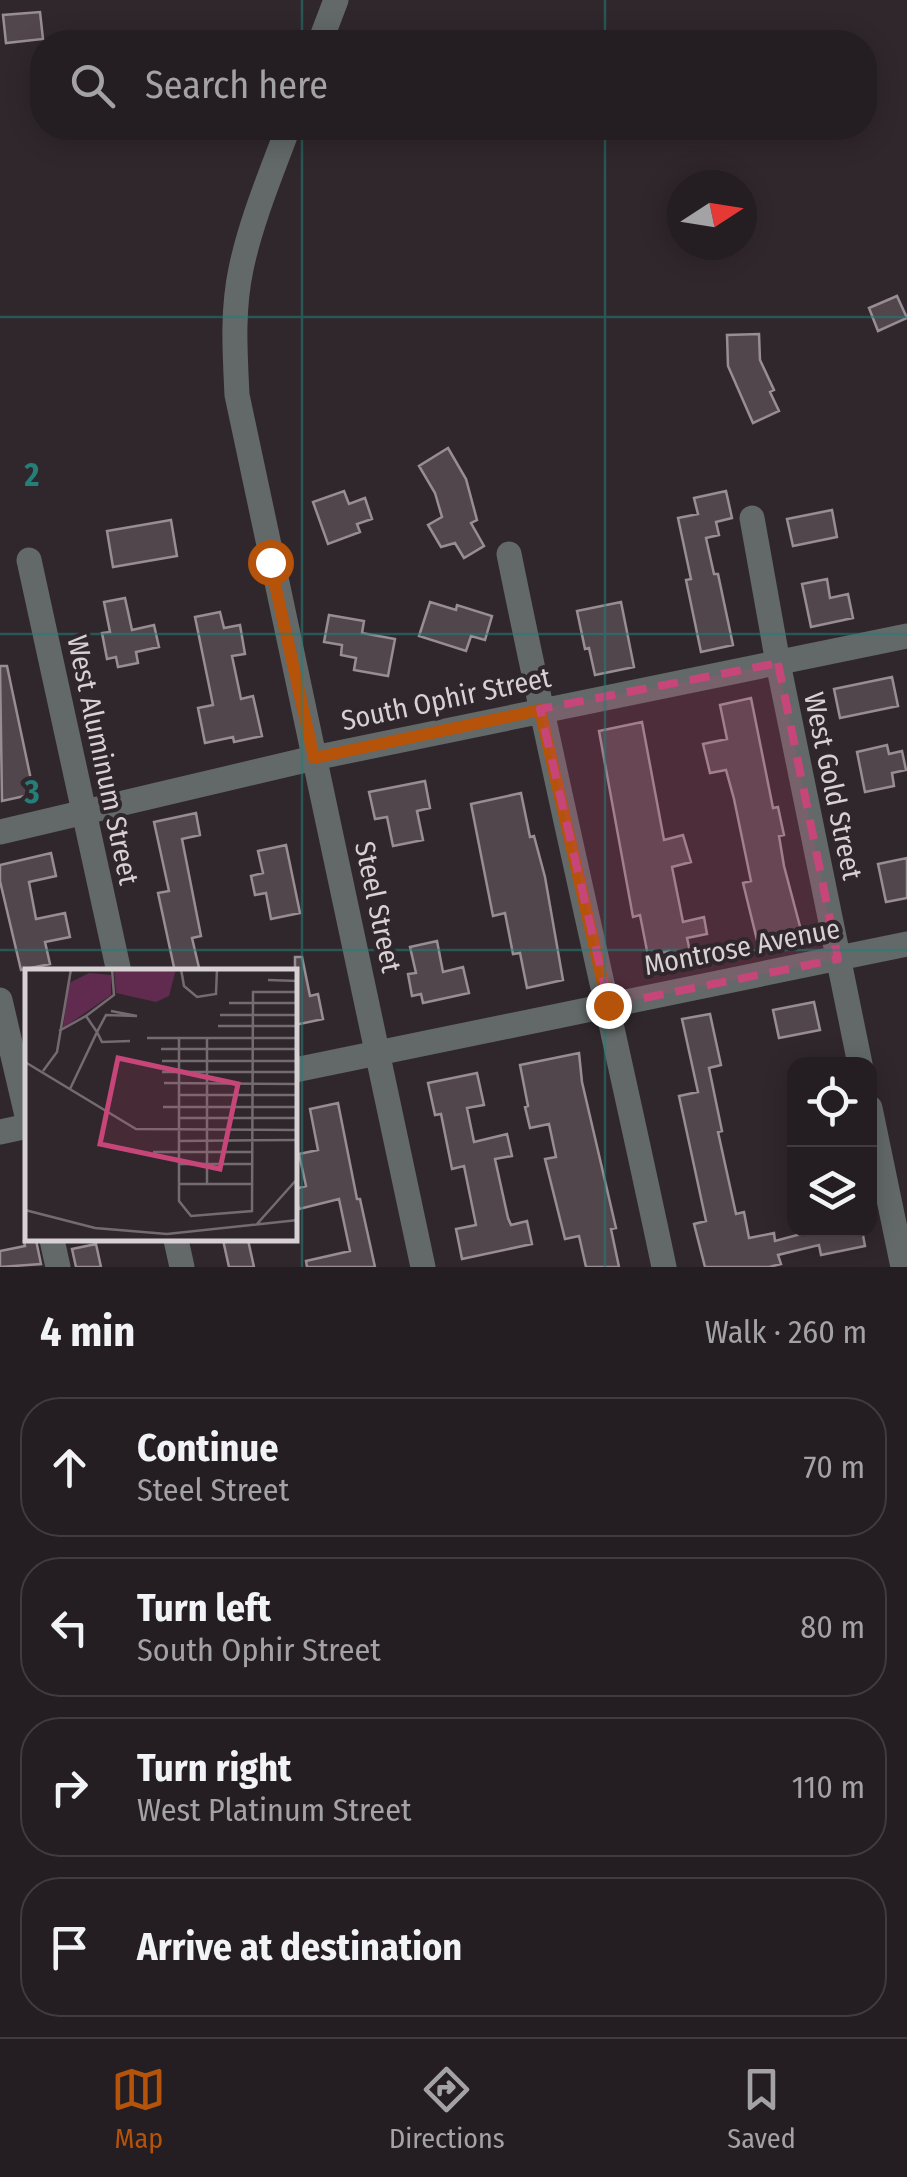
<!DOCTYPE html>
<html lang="en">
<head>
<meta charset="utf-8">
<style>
  body { margin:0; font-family:"Fira Sans Condensed",sans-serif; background:#302a2e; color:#f1f3f6 }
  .controls { position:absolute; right:30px; bottom:30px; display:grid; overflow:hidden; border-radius:20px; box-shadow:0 5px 25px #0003 }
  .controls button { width:90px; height:90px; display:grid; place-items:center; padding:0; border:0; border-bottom:2px solid #413b3f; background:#241d21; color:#f1f3f6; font:50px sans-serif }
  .compass { position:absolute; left:667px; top:170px; width:90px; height:90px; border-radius:50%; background:#241d21; box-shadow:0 5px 25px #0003; rotate:78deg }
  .stop { position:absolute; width:30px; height:30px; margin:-22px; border:8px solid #b45309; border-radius:50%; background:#fff }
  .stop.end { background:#b45309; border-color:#fff; box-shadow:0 2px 10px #0008 }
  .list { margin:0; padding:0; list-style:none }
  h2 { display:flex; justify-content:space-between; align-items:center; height:130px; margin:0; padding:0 40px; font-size:42px }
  h2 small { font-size:32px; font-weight:400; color:#a3a2a5 }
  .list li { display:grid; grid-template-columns:65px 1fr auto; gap:30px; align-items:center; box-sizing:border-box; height:140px; margin:0 20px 20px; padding:0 20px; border:2px solid #413b3f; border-radius:40px }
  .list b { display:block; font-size:38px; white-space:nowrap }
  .list p { margin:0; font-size:32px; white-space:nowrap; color:#a3a2a5 }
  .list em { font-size:32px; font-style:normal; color:#a3a2a5 }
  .icon { flex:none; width:55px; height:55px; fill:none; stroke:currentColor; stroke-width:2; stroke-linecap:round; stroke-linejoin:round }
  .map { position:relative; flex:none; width:907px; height:1267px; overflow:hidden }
  .search { position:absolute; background:#241d21; box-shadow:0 5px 25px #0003; left:30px; right:30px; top:30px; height:110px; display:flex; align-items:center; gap:25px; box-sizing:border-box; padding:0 35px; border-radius:40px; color:#a3a2a5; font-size:38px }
  .sheet { height:770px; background:#241d21 }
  nav { display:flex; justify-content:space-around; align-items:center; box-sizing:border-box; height:140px; border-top:2px solid #413b3f; background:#241d21; font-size:28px; color:#a3a2a5 }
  nav a { display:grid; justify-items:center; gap:5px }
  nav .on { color:#b45309 }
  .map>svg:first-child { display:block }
  .building { fill:#51464c; stroke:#998d94; stroke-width:2.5 }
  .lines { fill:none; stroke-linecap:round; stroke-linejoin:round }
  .minor { stroke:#636969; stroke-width:25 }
  .route { stroke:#b45309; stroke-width:12 }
  .marked { fill:#c74679; fill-opacity:0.2; stroke:#c74679; stroke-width:8; stroke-dasharray:20 12; stroke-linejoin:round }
  .grid { fill:none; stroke:#237f78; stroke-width:2.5; stroke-opacity:0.55 }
  .labels { text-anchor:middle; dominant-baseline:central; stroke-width:8; stroke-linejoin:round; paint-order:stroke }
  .street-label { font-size:28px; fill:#d7d1d4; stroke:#30272c }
  .inset-road { fill:none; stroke:#736b6f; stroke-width:2.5 }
  .view { fill:#c74679; fill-opacity:0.15; stroke:#c74679; stroke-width:5 }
  .inset-edge { fill:none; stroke:#d7d1d4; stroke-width:5 }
  .grid-label { font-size:32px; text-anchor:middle; font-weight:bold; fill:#237f78; stroke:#30272c; stroke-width:8; stroke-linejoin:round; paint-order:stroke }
</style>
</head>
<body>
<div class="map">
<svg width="907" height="1267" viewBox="0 0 907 1267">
  <rect width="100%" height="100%" fill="#30272c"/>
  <path class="building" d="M 40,12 L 43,39 L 6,43 L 3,15 Z
    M 897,296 L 907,318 L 878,331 L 869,308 Z
    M 759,334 L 760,360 L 774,390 L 770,392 L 779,411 L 753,423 L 728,366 L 727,335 Z
    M 448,448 L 466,479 L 477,520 L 471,523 L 484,546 L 464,558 L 455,543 L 441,547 L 428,525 L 442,517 L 435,493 L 419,466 Z
    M 344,491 L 349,504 L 365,498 L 372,519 L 357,524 L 360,532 L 328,544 L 313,502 Z
    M 726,491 L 732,518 L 716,522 L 719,535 L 706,538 L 714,574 L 718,574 L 733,645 L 701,652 L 686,580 L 691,579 L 678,518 L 698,514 L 694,498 Z
    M 832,510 L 837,537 L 793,546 L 787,519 Z
    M 171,520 L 177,556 L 113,567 L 107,531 Z
    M 827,579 L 830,598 L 848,594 L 853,618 L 811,627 L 802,584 Z
    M 125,598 L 132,630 L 154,625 L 159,647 L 136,652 L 138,663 L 118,667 L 116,657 L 107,659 L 102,633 L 110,632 L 104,602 Z
    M 430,602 L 456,610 L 457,605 L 492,616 L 485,640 L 471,636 L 466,651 L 419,636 Z
    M 621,602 L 634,667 L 595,675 L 589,648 L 585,649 L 577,611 Z
    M 220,612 L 224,628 L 240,625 L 245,654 L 232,656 L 241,699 L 253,696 L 262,736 L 234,742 L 233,737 L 205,743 L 198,708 L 213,705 L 195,617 Z
    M 329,615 L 364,621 L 362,633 L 395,639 L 388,676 L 354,670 L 356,658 L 341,655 L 342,645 L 324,642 Z
    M 0,666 L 7,666 L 34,794 L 2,801 Z
    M 892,677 L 898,706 L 840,718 L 834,689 Z
    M 751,698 L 773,808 L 778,807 L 784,835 L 779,836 L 784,866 L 802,934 L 758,944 L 743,883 L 751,881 L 734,799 L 726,770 L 710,773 L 703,744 L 727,739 L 720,705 Z
    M 642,722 L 664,840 L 683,835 L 691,862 L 672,867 L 683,922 L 704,917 L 707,934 L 687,938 L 691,956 L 671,960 L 669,951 L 648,956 L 640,915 L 633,917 L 599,731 Z
    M 887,745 L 889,754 L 902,751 L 906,770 L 892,773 L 894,786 L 865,792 L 857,752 Z
    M 425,781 L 430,808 L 417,811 L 423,840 L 393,846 L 387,817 L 375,819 L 369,792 Z
    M 521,793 L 530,837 L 534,836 L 545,877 L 563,980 L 527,988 L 520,953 L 513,954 L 505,913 L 493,916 L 471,804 Z
    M 196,813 L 200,835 L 182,839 L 201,936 L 192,938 L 200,972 L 175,972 L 158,893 L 169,891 L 154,822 Z
    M 286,845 L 300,913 L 271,919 L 266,893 L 255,895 L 251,876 L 263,873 L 258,851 Z
    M 51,853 L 56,876 L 29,882 L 36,919 L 65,913 L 70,937 L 45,942 L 50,964 L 21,970 L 0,881 L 0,865 Z
    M 907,858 L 907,898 L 886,902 L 878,864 Z
    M 437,941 L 443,972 L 463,967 L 469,993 L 423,1003 L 421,994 L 412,996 L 408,974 L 416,973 L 410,947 Z
    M 295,957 L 302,957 L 310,996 L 318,994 L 323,1019 L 295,1025 Z
    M 814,1002 L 820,1030 L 779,1038 L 773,1010 Z
    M 710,1014 L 721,1065 L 709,1068 L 722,1131 L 718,1132 L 736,1214 L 744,1212 L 749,1238 L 774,1233 L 775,1241 L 816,1230 L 862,1230 L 865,1246 L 821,1255 L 819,1245 L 778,1255 L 781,1264 L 769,1267 L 705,1267 L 694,1224 L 706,1221 L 679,1096 L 698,1092 L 682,1019 Z
    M 579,1053 L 582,1082 L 616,1228 L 611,1229 L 619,1267 L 586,1267 L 579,1236 L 565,1239 L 545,1159 L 556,1157 L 549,1124 L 530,1128 L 525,1107 L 528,1106 L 520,1065 Z
    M 477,1073 L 484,1105 L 467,1108 L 474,1142 L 507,1134 L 512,1156 L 495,1159 L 508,1218 L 511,1225 L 527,1221 L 532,1244 L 462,1259 L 456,1229 L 476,1225 L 464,1166 L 452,1169 L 441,1114 L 435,1115 L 428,1083 Z
    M 338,1103 L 357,1199 L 360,1199 L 375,1267 L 307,1267 L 306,1261 L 350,1251 L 339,1199 L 299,1209 L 295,1192 L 295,1189 L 306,1186 L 299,1154 L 318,1150 L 310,1109 Z
    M 36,1240 L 41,1264 L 0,1267 L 0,1251 L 25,1246 L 24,1241 Z
    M 223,1240 L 248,1240 L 254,1267 L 229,1267 Z
    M 96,1244 L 101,1267 L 76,1267 L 72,1249 Z"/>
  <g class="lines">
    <path class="minor" d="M 320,42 L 336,0
      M 288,128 C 271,174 251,221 241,269 C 232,311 235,353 237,395 L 423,1267
      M 752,518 L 778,663 L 860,1064
      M 509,554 C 557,792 614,1029 664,1267
      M 29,560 L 119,972
      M 0,832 L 314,758 L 907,636
      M 0,1000 L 28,1120
      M 295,1070 L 907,944
      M 870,1108 L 903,1267
      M 0,1132 L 28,1126
      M 52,1240 L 58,1267
      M 176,1240 L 182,1267"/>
  </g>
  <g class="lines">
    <path class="route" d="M 270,562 L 314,758 L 540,710 L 608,1005"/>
  </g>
  <path class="marked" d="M 778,663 L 838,959 L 609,1005 L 540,709 Z"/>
  <path class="grid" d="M 302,0 L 302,42M 605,0 L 605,42M 302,128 L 302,1267M 605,128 L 605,1267M 0,317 L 907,317M 0,634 L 907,634M 0,950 L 907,950"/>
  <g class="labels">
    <g class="street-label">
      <text transform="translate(446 699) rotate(-12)">South Ophir Street</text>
      <text transform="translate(103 760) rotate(78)">West Aluminum Street</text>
      <text transform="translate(833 786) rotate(78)">West Gold Street</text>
      <text transform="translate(378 907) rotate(78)">Steel Street</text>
      <text transform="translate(742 947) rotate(-11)">Montrose Avenue</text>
    </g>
  </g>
  <g transform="translate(25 969)">
    <rect width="272" height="272" fill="#30272c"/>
    <path d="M 89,0 L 151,0 L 144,27 L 131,33 L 91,24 ZM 64,4 L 86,6 L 86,26 L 38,59 L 44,14 Z" fill="#612a4f"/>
    <path class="inset-road" d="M 156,0 L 159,17 L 172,28 L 191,25 L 192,0M 243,11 L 273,12M 204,34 L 273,34M 86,42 L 112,47 L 81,46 L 72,63 L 77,73 L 105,72M 195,46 L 273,46M 61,47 L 89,26 L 87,0M 193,57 L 273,57M 34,62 L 61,47 L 72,63 L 45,120M 122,69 L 273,69M 154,69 L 154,232 L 166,247 L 227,242 L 228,23 L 273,23M 136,80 L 273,80M 137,92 L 273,92M 0,93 L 111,160 L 273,161M 18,102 L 32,83 L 46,0M 137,103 L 273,103M 139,114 L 273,115M 153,126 L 273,126M 138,138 L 273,138M 153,149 L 273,149M 153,172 L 273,171M 128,183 L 227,183M 154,195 L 227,195M 153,215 L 227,215M 182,215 L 182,69M 0,241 L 70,259 L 142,265 L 273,251M 232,255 L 273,209"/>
    <path class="view" d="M 93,89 L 213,115 L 195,200 L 75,175 Z"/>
    <rect width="272" height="272" class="inset-edge"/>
  </g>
  <g class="grid-label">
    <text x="32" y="486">2</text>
    <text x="32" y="803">3</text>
  </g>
</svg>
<div class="controls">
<button><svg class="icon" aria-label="locate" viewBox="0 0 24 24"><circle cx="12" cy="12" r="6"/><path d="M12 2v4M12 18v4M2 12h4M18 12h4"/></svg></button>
<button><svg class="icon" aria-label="layers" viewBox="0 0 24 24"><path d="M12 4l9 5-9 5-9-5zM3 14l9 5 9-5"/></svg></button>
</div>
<svg class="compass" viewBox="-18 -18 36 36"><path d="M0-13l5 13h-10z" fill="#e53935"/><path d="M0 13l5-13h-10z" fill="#a3a2a5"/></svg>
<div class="stop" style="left:270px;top:562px"></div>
<div class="stop end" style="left:608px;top:1005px"></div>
<div class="search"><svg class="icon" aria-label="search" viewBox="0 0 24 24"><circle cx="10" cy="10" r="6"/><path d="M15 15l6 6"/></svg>Search here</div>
</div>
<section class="sheet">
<h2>4 min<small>Walk · 260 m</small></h2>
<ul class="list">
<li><svg class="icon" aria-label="ahead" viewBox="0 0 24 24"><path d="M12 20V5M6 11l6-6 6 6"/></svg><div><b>Continue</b><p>Steel Street</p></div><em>70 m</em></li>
<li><svg class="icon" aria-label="left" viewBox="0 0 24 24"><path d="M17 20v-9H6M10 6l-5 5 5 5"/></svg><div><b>Turn left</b><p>South Ophir Street</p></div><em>80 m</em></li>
<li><svg class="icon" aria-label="right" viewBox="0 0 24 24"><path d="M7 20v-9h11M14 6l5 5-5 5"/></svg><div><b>Turn right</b><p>West Platinum Street</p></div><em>110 m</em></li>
<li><svg class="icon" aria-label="arrive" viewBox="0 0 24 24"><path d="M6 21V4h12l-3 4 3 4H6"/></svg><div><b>Arrive at destination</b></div></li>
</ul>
</section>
<nav>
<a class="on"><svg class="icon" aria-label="map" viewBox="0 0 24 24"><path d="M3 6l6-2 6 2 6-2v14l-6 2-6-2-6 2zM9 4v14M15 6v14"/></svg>Map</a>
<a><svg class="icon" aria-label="directions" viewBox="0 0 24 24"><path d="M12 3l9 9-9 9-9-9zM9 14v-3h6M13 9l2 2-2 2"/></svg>Directions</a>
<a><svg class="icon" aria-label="saved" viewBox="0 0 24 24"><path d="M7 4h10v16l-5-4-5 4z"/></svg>Saved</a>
</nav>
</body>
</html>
